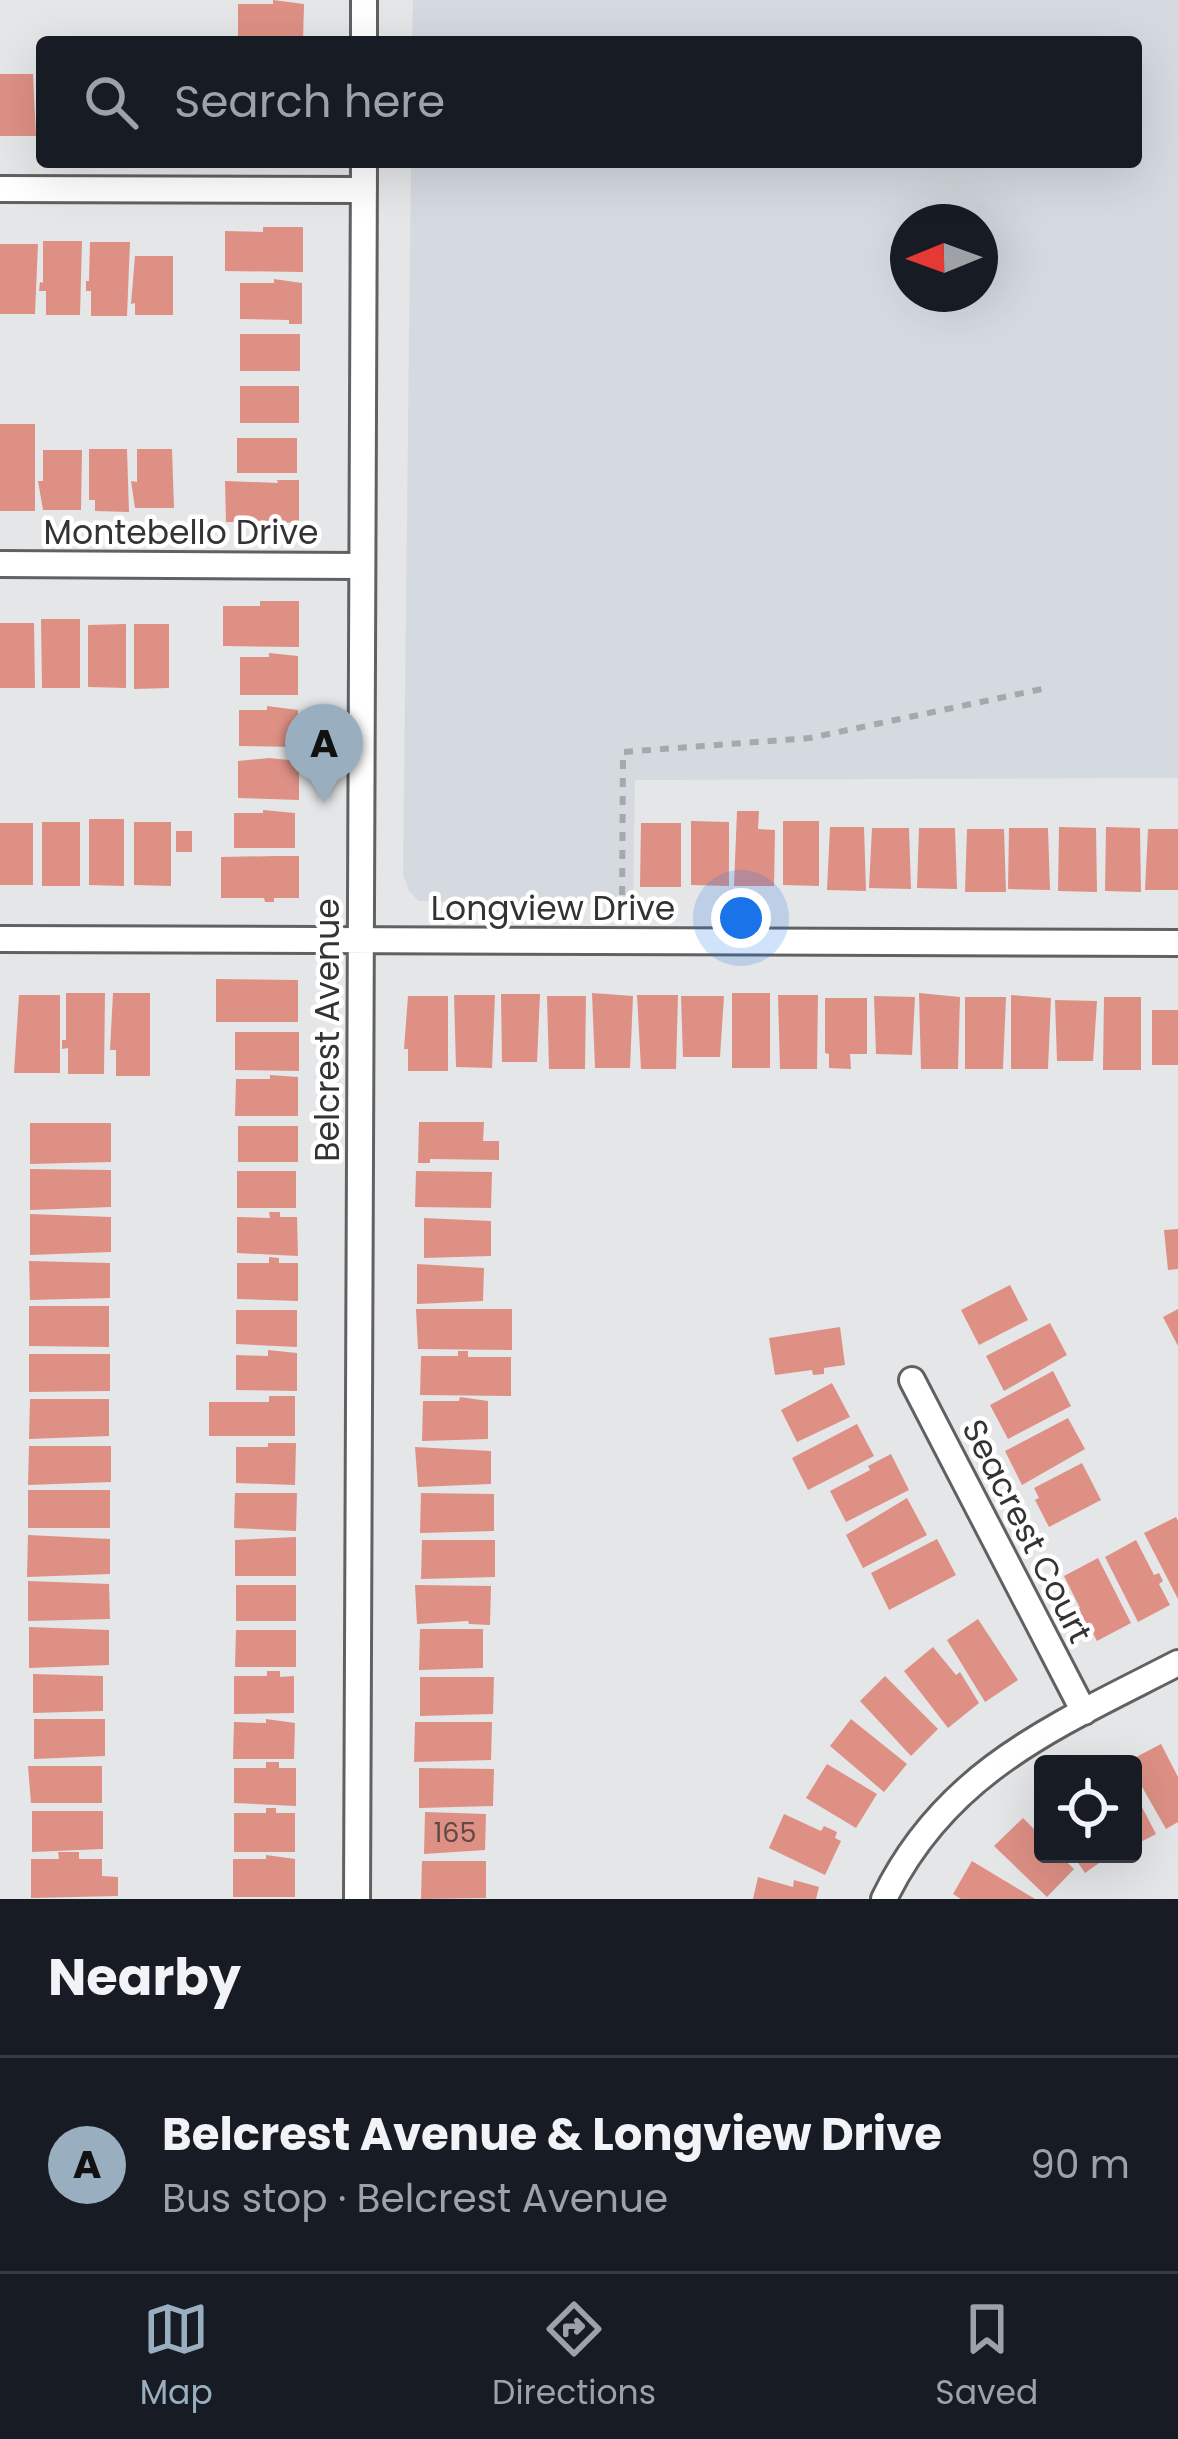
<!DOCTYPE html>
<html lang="en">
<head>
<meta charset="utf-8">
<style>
  body { margin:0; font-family:Poppins,sans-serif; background:#242831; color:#f1f3f6 }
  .controls { position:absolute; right:36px; bottom:36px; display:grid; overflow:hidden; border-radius:12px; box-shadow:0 12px 48px #0002 }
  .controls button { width:108px; height:108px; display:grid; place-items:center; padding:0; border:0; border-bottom:3px solid #363941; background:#171b24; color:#f1f3f6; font:60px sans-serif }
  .compass { position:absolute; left:890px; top:204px; width:108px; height:108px; border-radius:50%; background:#171b24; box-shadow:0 12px 48px #0002; rotate:269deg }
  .you { position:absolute; left:741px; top:918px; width:42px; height:42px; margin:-30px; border:9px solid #fff; border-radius:50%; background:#1a73e8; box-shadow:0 0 0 18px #1a73e833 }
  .badge { display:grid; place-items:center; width:78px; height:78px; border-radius:50%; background:#99afbf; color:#111; font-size:39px; font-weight:700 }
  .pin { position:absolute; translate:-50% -99px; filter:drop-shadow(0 3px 6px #0008) }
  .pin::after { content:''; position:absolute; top:63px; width:42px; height:36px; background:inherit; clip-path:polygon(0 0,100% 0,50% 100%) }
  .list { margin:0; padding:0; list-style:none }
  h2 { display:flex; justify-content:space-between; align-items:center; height:156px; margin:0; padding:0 48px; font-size:51px }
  h2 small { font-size:39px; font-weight:400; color:#9ea1a6 }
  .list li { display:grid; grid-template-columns:78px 1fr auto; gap:36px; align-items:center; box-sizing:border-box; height:216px; padding:0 48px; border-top:3px solid #363941 }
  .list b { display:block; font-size:45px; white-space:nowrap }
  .list p { margin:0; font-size:39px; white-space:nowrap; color:#9ea1a6 }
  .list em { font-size:39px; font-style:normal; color:#9ea1a6 }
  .icon { flex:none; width:66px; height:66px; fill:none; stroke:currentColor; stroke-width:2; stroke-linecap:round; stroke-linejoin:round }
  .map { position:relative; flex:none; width:1178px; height:1899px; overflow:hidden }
  .search { position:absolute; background:#171b24; box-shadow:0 12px 48px #0002; left:36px; right:36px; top:36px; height:132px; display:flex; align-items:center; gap:30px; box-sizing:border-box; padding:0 42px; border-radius:12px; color:#9ea1a6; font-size:45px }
  .sheet { height:372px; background:#171b24 }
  nav { display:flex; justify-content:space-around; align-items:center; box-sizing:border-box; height:168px; border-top:3px solid #363941; background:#171b24; font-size:33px; color:#9ea1a6 }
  nav a { display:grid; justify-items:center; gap:6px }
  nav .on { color:#99afbf }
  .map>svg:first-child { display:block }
  .built { fill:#d4dae0; fill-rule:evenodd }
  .building { fill:#de9085 }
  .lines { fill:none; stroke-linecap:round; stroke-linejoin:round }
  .street-casing { stroke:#606162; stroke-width:30 }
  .path { stroke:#a7a8a9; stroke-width:6; stroke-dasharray:9 9; stroke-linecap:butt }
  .street { stroke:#fff; stroke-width:24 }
  .labels { text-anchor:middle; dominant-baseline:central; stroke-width:9; stroke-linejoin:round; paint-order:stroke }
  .number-label { font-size:27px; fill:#5e4a48 }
  .street-label { font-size:33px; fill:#333334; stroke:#fff }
</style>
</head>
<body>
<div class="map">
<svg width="1178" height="1899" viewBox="0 0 1178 1899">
  <rect width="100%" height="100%" fill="#e5e6e7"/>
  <path class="built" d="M 413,0 L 1178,0 L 1178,778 L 635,780 L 633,905 L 419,901 L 409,891 L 403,874 L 411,162 L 1136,162 L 1136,42 L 412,42 ZM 908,222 L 980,222 L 980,294 L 908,294 Z"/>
  <path class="building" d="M 273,0 L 304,4 L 303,42 L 238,42 L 238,4 L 273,4 Z
    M 0,74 L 33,74 L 36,136 L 0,136 Z
    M 263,227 L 303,227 L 303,272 L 225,271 L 225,231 L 263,232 Z
    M 43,241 L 82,241 L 80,315 L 46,315 L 46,291 L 39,291 L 40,282 L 43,283 Z
    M 90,242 L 130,242 L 127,316 L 91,316 L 91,291 L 86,291 L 86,281 L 89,281 Z
    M 0,244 L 38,244 L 35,314 L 0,314 Z
    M 135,256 L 173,256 L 173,315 L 135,315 L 135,303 L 131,304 Z
    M 274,279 L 302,283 L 302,324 L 289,324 L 289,320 L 240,319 L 240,283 L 274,283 Z
    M 240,334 L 300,334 L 300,371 L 240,371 Z
    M 240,386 L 299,386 L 299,423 L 240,423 Z
    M 0,424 L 35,424 L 35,511 L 0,511 Z
    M 237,438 L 297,438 L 297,473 L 237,473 Z
    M 89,449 L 127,449 L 129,512 L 95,511 L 95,500 L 89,500 Z
    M 137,449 L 172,449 L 174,508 L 135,508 L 131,481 L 137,482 Z
    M 43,450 L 82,450 L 81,510 L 43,510 L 38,481 L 43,481 Z
    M 277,480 L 299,480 L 299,522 L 252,525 L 252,522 L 226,522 L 225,481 L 278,483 Z
    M 260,601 L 299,601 L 299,647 L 223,646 L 223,606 L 260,606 Z
    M 41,619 L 80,619 L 80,688 L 42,688 Z
    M 0,623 L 34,623 L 35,688 L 0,688 Z
    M 126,624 L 126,688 L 88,687 L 88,625 Z
    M 134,624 L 169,624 L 169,688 L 134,689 Z
    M 269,653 L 298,656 L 298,695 L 240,695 L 240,657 L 269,657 Z
    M 267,706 L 298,710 L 298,747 L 239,746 L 239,710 L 267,710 Z
    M 269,758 L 299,761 L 299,800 L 238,798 L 238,761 Z
    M 263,810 L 295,813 L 295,848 L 234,848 L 234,813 L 263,813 Z
    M 737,811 L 759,811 L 758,829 L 775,830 L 774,886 L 734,886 Z
    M 89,819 L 124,819 L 124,886 L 89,885 Z
    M 691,821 L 729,822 L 729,886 L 691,885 Z
    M 783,821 L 819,821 L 819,886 L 783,885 Z
    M 42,822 L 80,822 L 80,886 L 42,886 Z
    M 134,822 L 171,822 L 171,886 L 134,885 Z
    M 0,823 L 33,823 L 33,885 L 0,885 Z
    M 641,823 L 681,823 L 681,887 L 640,887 Z
    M 830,827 L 864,827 L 866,891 L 827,890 Z
    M 1059,827 L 1096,828 L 1097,892 L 1058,891 Z
    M 1106,827 L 1140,828 L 1141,892 L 1105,891 Z
    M 872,828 L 909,828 L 911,889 L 869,888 Z
    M 919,828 L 955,828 L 957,889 L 917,888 Z
    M 1009,828 L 1048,828 L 1050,890 L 1008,889 Z
    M 967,829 L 1004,829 L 1006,892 L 965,892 Z
    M 1148,829 L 1178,829 L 1178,890 L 1145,890 Z
    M 176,831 L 192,831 L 192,852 L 176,852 Z
    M 276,856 L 299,856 L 299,898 L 274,898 L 274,902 L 265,902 L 264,898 L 221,898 L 221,857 Z
    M 216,979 L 298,980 L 298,1022 L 216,1022 Z
    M 66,993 L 105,993 L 104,1074 L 68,1074 L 68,1048 L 62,1049 L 62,1040 L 66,1040 Z
    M 113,993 L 150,993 L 150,1076 L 116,1076 L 116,1050 L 110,1050 Z
    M 592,993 L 633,996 L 630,1068 L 595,1068 Z
    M 732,993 L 770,993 L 770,1068 L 732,1068 Z
    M 919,993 L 960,997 L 958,1069 L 921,1069 Z
    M 501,994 L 540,994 L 537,1062 L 502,1062 Z
    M 19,995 L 60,995 L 60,1073 L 14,1073 Z
    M 454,995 L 495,995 L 492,1068 L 456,1067 Z
    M 637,995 L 678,995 L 676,1069 L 641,1069 Z
    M 778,995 L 818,995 L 817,1069 L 780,1069 Z
    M 1011,995 L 1051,998 L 1048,1069 L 1011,1069 Z
    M 408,996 L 448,996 L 448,1071 L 408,1071 L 408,1049 L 404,1049 Z
    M 547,996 L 586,996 L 585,1069 L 549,1069 Z
    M 681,996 L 724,996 L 720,1057 L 683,1057 Z
    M 874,996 L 915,997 L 912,1055 L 876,1054 Z
    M 965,997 L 1006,997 L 1003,1069 L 965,1069 Z
    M 1104,997 L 1141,997 L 1141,1070 L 1103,1070 Z
    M 825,998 L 867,998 L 867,1054 L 850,1054 L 851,1069 L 829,1068 L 829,1054 L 825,1053 Z
    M 1055,1000 L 1097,1001 L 1093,1061 L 1057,1061 Z
    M 1152,1010 L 1178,1010 L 1178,1065 L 1152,1065 Z
    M 235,1032 L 299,1032 L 299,1071 L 235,1070 Z
    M 270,1075 L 298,1077 L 298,1116 L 235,1116 L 236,1079 L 270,1079 Z
    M 419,1122 L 484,1122 L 483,1141 L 499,1141 L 499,1160 L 430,1159 L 430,1163 L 418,1163 Z
    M 30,1123 L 111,1123 L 111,1162 L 30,1164 Z
    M 238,1126 L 298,1126 L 298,1162 L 238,1162 Z
    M 30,1169 L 111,1170 L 111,1207 L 30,1210 Z
    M 237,1171 L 296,1171 L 296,1208 L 237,1208 Z
    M 416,1171 L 492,1172 L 491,1208 L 415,1207 Z
    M 269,1212 L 280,1212 L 280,1217 L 297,1217 L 298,1256 L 237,1253 L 237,1217 L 270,1218 Z
    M 30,1214 L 111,1217 L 111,1252 L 30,1255 Z
    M 424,1218 L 491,1221 L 491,1256 L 424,1258 Z
    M 1178,1229 L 1178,1269 L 1168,1270 L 1164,1230 Z
    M 269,1257 L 279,1258 L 279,1263 L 298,1263 L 298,1301 L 237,1299 L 237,1263 L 269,1263 Z
    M 29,1261 L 110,1263 L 110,1298 L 30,1300 Z
    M 417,1264 L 484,1268 L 483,1301 L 417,1304 Z
    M 1010,1285 L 1028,1320 L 979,1345 L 961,1310 Z
    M 29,1306 L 109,1306 L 109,1347 L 29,1346 Z
    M 416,1309 L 512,1309 L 512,1350 L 418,1349 Z
    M 1178,1309 L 1178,1346 L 1163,1317 Z
    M 236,1310 L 297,1310 L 297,1347 L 236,1344 Z
    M 1050,1323 L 1067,1355 L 1004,1391 L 986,1356 Z
    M 840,1327 L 845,1365 L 824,1368 L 824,1374 L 813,1375 L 812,1370 L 775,1375 L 769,1338 Z
    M 268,1350 L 297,1353 L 297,1391 L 236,1390 L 236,1355 L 268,1356 Z
    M 458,1351 L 468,1351 L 468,1357 L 511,1357 L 511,1396 L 420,1395 L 421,1356 L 458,1356 Z
    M 29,1354 L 110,1354 L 110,1391 L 29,1392 Z
    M 1053,1371 L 1071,1406 L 1008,1439 L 990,1405 Z
    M 832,1383 L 850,1417 L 797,1442 L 781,1410 Z
    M 269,1396 L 295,1396 L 295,1436 L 209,1436 L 209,1402 L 269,1402 Z
    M 460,1397 L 488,1401 L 488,1439 L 422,1441 L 423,1401 L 459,1401 Z
    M 30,1399 L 109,1399 L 109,1436 L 29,1439 Z
    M 1068,1418 L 1085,1449 L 1022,1485 L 1005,1451 Z
    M 857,1424 L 874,1456 L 808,1490 L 792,1458 Z
    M 268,1443 L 296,1443 L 295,1485 L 236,1483 L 236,1447 L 268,1447 Z
    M 29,1446 L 111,1446 L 111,1482 L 28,1485 Z
    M 415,1447 L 491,1451 L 491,1484 L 418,1487 Z
    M 891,1454 L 909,1490 L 846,1522 L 830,1491 L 870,1470 L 868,1466 Z
    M 1082,1463 L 1101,1500 L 1049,1527 L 1035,1500 L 1039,1498 L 1034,1488 Z
    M 28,1490 L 110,1490 L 110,1528 L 28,1528 Z
    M 235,1493 L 297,1493 L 296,1531 L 234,1528 Z
    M 421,1493 L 494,1494 L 494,1531 L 420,1533 Z
    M 907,1498 L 927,1535 L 863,1568 L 846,1535 Z
    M 1176,1517 L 1178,1521 L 1178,1599 L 1144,1533 Z
    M 28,1535 L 110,1539 L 110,1574 L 27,1577 Z
    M 296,1537 L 296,1576 L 235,1576 L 235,1540 Z
    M 937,1539 L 956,1575 L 889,1610 L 871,1573 Z
    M 422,1540 L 495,1540 L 495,1577 L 421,1579 Z
    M 1136,1540 L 1154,1575 L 1159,1573 L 1163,1581 L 1159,1584 L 1170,1605 L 1138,1622 L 1105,1557 Z
    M 1098,1558 L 1131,1623 L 1097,1641 L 1088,1623 L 1083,1625 L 1076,1610 L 1080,1608 L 1064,1576 Z
    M 28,1581 L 109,1584 L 110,1619 L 28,1621 Z
    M 236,1585 L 296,1585 L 296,1621 L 236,1621 Z
    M 415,1585 L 491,1586 L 490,1625 L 469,1624 L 468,1621 L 417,1624 Z
    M 978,1619 L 1018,1680 L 985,1702 L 947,1640 Z
    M 29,1627 L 109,1630 L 109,1665 L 29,1668 Z
    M 420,1629 L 483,1629 L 483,1668 L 419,1670 Z
    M 236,1630 L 296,1630 L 296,1667 L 235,1667 Z
    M 933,1647 L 956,1675 L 960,1672 L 979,1703 L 948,1728 L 904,1671 Z
    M 267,1671 L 280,1671 L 280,1677 L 294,1676 L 294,1713 L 234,1714 L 234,1676 L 267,1676 Z
    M 33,1674 L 103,1676 L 103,1711 L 33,1713 Z
    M 885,1676 L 938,1729 L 911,1756 L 860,1701 Z
    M 420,1677 L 494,1677 L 493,1714 L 420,1716 Z
    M 34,1719 L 105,1719 L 105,1756 L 34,1759 Z
    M 266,1719 L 295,1723 L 294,1759 L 233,1759 L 234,1722 L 266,1723 Z
    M 851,1719 L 907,1764 L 884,1792 L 830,1746 Z
    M 415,1722 L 492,1722 L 491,1760 L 414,1762 Z
    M 1161,1744 L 1178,1777 L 1178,1822 L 1166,1829 L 1133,1771 L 1133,1764 L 1123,1764 Z
    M 266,1762 L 279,1762 L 279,1768 L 296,1768 L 296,1806 L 234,1803 L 234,1768 L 266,1768 Z
    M 827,1764 L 877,1794 L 856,1828 L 806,1798 Z
    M 28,1766 L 102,1766 L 102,1803 L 31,1803 Z
    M 419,1768 L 494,1769 L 493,1806 L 419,1808 Z
    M 1133,1790 L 1156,1834 L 1133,1846 Z
    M 266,1808 L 276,1808 L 276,1813 L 295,1813 L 295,1852 L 234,1852 L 234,1813 L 266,1813 Z
    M 32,1811 L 103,1811 L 103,1849 L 32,1852 Z
    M 425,1812 L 486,1814 L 485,1850 L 424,1854 Z
    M 784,1814 L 821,1831 L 824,1826 L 837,1832 L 835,1838 L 841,1841 L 825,1875 L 769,1848 Z
    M 1023,1818 L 1043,1838 L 1043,1854 L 1059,1854 L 1074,1869 L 1047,1897 L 994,1846 Z
    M 58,1852 L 79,1852 L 79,1859 L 102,1859 L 102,1876 L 118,1877 L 118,1896 L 31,1898 L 31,1859 L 59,1859 Z
    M 1072,1854 L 1112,1854 L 1085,1873 Z
    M 266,1855 L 295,1859 L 295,1897 L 233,1897 L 233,1859 L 266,1859 Z
    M 422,1861 L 486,1861 L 486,1898 L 421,1899 Z
    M 972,1861 L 1035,1899 L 961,1899 L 953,1894 Z
    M 758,1877 L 793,1887 L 794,1880 L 819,1887 L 816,1899 L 753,1899 Z"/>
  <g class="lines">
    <defs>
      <path id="street" d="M 364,42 L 364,0
        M 0,189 L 364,190
        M 0,564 L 362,566
        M 0,939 L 1178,943
        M 912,1380 L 1084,1712
        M 357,1899 L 364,162
        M 884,1899 C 946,1770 1058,1725 1178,1663"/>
    </defs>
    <use href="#street" class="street-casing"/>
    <path class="path" d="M 622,913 L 623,752 L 810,738 L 1047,688"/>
    <use href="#street" class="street"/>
  </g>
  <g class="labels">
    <g class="number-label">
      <text x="455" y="1832">165</text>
    </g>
    <g class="street-label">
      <text x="181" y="532">Montebello Drive</text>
      <text x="553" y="908">Longview Drive</text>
      <text transform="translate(327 1030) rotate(-90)">Belcrest Avenue</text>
      <text transform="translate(1027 1531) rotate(63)">Seacrest Court</text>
    </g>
  </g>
</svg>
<div class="controls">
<button><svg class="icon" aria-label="locate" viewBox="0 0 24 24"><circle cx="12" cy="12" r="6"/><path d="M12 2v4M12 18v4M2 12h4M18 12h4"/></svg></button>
</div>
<svg class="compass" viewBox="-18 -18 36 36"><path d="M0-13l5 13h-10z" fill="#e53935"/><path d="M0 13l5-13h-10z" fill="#9ea1a6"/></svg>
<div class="you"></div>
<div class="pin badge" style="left:324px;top:803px">A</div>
<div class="search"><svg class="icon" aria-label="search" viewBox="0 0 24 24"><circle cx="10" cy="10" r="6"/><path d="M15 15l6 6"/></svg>Search here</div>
</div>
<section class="sheet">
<h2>Nearby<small></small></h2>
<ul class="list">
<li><span class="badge">A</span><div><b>Belcrest Avenue &amp; Longview Drive</b><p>Bus stop · Belcrest Avenue</p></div><em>90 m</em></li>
</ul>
</section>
<nav>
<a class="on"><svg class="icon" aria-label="map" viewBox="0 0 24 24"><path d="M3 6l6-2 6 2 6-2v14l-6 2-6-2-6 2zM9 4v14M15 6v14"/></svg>Map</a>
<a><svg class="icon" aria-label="directions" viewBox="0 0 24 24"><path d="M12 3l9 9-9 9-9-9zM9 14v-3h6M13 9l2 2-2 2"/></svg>Directions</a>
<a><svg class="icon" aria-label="saved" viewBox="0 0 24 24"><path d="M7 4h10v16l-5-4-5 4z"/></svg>Saved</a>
</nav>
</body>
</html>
